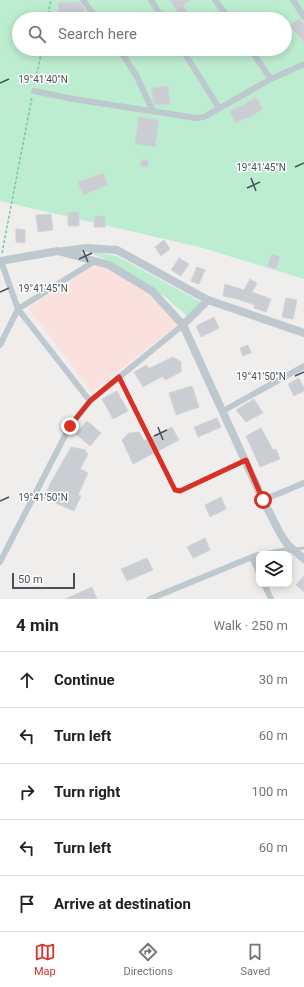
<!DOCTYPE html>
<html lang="en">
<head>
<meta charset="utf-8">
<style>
  body { margin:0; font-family:Roboto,sans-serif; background:#f6f6f6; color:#202124 }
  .controls { position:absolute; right:12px; bottom:12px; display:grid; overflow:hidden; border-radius:8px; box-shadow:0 2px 10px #0003 }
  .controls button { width:36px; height:36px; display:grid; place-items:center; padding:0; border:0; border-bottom:1px solid #e0e0e0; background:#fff; color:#202124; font:20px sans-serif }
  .scale { position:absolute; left:12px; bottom:10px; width:63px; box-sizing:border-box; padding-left:4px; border:2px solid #46515a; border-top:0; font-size:11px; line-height:14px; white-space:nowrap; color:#46515a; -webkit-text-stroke:3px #fff; paint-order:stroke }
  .stop { position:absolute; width:12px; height:12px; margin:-9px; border:3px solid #d93025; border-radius:50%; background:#fff }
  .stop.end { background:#d93025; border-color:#fff; box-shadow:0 1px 4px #0008 }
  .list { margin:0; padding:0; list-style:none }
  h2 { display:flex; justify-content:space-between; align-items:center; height:52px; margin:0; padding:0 16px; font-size:17px }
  h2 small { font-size:13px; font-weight:400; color:#757577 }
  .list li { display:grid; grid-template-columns:26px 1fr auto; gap:12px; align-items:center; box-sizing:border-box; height:56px; padding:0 16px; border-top:1px solid #e0e0e0 }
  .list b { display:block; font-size:15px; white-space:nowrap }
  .list em { font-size:13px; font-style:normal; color:#757577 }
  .icon { flex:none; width:22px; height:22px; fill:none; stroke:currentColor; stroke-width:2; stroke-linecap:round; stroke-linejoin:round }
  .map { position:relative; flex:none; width:304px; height:599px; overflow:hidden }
  .search { position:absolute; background:#fff; box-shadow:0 2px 10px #0003; left:12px; right:12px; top:12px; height:44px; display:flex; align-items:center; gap:10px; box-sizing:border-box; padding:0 14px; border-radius:22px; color:#757577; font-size:15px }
  .sheet { height:332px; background:#fff }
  nav { display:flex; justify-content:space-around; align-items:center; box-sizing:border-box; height:56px; border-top:1px solid #e0e0e0; background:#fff; font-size:11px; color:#757577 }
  nav a { display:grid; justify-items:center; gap:2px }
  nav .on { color:#d93025 }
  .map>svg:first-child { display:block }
  .medical { fill:#fae1de }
  .green { fill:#bdedd0; fill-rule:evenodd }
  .building { fill:#cacdd2; stroke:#d2d4d9 }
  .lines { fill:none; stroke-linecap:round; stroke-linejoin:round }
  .path { stroke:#76c9a2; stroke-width:1.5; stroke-dasharray:3 2; stroke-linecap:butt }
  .service { stroke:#bec8cf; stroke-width:3 }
  .minor { stroke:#bec8cf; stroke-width:6 }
  .tertiary { stroke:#bec8cf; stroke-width:8 }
  .route { stroke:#d93025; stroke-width:5 }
  .ticks { fill:none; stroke:#46515a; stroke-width:1.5 }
  .ticks-label { font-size:10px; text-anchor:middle; fill:#46515a; stroke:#fff; stroke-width:3; stroke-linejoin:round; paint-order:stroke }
</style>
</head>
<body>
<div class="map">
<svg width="304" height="599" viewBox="0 0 304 599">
  <rect width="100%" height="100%" fill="#f0eeed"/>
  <path class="medical" d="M 103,265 L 147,291 L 176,322 L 175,327 L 92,392 L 28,308 L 94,266 Z"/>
  <path class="green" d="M 0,0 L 304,0 L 304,279 L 199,247 L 0,201 ZM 19,19 L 285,19 L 285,49 L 19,49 Z
    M 87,251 L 117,256 L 201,302 L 187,316 L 165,297 L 122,268 Z"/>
  <path class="building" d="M 170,0 L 190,0 L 183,6 L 189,14 L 182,18 Z
    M 79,2 L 84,9 L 84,16 L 59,17 L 58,3 Z
    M 299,18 L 304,24 L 304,42 L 290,26 Z
    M 168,86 L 170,104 L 155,105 L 153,101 L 152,88 Z
    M 256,97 L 263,109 L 253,115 L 235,123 L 230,111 L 244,105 L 244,104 Z
    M 139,117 L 159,120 L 155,147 L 135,144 Z
    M 141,160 L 148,160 L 148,167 L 141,167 Z
    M 103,173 L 108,185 L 83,195 L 78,182 Z
    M 68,212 L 79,212 L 79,226 L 68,226 Z
    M 51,214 L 53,230 L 38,232 L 36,215 Z
    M 95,216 L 105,216 L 105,227 L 94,227 Z
    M 16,229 L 25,230 L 25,243 L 16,242 Z
    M 164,240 L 170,249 L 161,256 L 155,247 Z
    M 272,254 L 280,257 L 276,269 L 267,266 Z
    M 179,258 L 189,264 L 181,276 L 171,270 Z
    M 197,267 L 205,270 L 199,284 L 191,281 Z
    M 250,279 L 257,283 L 252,292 L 271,299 L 266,312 L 254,308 L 255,305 L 234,298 L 223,296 L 225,284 L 244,290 Z
    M 286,298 L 297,300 L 293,319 L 282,317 Z
    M 214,317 L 219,328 L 201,337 L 196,326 Z
    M 248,345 L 251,353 L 243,356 L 240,348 Z
    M 173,357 L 181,362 L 181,372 L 165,380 L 163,376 L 143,387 L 134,372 L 147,365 L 148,369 Z
    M 299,378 L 304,388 L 304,391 L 294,396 L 288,384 Z
    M 192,386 L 199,407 L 176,415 L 169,393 Z
    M 117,391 L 128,411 L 113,419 L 102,399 Z
    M 254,399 L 263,413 L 246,422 L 236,410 Z
    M 217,418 L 221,427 L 198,437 L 194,427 Z
    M 87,421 L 101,433 L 90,446 L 76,434 Z
    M 172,427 L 179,440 L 133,464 L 122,440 L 129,433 L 139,432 L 144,441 Z
    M 261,428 L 273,450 L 276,449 L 280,459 L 260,467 L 246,436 Z
    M 71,447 L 86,450 L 85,452 L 88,454 L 80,469 L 88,473 L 78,495 L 81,496 L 74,511 L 44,498 L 50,484 Z
    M 221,497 L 226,509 L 210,517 L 205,505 Z
    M 205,538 L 210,550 L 193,558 L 187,547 Z
    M 147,558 L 153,570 L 127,581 L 121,569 Z
    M 304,576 L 304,592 L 296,585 Z
    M 92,587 L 97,599 L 65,599 Z"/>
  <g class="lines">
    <path class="path" d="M 47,19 L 51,0
      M 35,84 L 42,49
      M 2,253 L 32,97
      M 122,383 L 175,490 L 180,491 L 239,464"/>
    <path class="service" d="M 295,549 L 304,548"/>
    <path class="minor" d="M 83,0 L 97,19
      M 151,0 L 163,19
      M 215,0 L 229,19
      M 293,0 L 304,17
      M 119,49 L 136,75 L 153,111
      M 182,49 L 219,108
      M 250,49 L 271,79
      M 34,91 L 73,99 L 196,118 L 204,117 L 271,79 L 304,64
      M 1,261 L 18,309 L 90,401
      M 0,345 L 18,309 L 95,261
      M 223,411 L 304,366
      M 263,500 L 304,483
      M 267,554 L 293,549
      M 252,557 L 259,573
      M 0,562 L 70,426 L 90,401 L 183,325
      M 264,584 L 271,599
      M 150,599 L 252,557 L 259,555"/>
    <path class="tertiary" d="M 63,251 L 86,248 L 117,250 L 208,300 L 304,333
      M 0,261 L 58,251 L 109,265 L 152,291 L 183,325 L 263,500 L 281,535 L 287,544 L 304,559
      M 183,325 L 208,300"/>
  </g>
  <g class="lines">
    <path class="route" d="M 70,426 L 90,401 L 119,377 L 175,490 L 180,491 L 246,460 L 263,500"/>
  </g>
  <path class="ticks" d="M 0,83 L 9,79M 295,167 L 304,163M 251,178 L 256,191M 247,188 L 260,182M 83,250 L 88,262M 79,259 L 92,253M 0,292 L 9,288M 295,376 L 304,372M 158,427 L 163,440M 154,436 L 167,430M 0,501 L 9,497"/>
  <g class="ticks-label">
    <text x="43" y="83">19°41'40"N</text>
    <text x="261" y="171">19°41'45"N</text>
    <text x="43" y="292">19°41'45"N</text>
    <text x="261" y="380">19°41'50"N</text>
    <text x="43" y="501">19°41'50"N</text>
  </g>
</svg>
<div class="controls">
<button><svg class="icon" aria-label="layers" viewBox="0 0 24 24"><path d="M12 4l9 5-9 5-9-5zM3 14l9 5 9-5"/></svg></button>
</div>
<div class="scale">50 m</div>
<div class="stop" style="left:263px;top:500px"></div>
<div class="stop end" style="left:70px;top:426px"></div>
<div class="search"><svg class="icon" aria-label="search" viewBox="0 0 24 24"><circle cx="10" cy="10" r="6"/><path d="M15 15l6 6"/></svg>Search here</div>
</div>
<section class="sheet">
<h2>4 min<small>Walk · 250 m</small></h2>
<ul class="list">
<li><svg class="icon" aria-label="ahead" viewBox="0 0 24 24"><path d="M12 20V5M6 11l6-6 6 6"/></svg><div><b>Continue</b></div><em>30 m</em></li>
<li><svg class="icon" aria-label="left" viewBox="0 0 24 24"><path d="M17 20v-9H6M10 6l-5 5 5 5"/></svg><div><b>Turn left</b></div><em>60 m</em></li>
<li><svg class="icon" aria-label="right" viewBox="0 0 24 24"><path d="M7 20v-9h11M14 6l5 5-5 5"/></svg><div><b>Turn right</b></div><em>100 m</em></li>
<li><svg class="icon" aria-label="left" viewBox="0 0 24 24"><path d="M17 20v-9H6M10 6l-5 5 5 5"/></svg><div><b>Turn left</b></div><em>60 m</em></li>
<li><svg class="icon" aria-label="arrive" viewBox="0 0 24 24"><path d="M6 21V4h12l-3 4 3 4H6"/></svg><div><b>Arrive at destination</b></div></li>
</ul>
</section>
<nav>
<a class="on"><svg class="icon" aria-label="map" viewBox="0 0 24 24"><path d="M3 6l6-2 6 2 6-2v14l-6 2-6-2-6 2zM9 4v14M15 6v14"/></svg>Map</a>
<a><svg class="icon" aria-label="directions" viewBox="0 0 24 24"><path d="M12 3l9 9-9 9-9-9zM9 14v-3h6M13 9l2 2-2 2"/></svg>Directions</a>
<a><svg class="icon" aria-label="saved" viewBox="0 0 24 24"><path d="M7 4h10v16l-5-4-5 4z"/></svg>Saved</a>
</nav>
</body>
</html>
